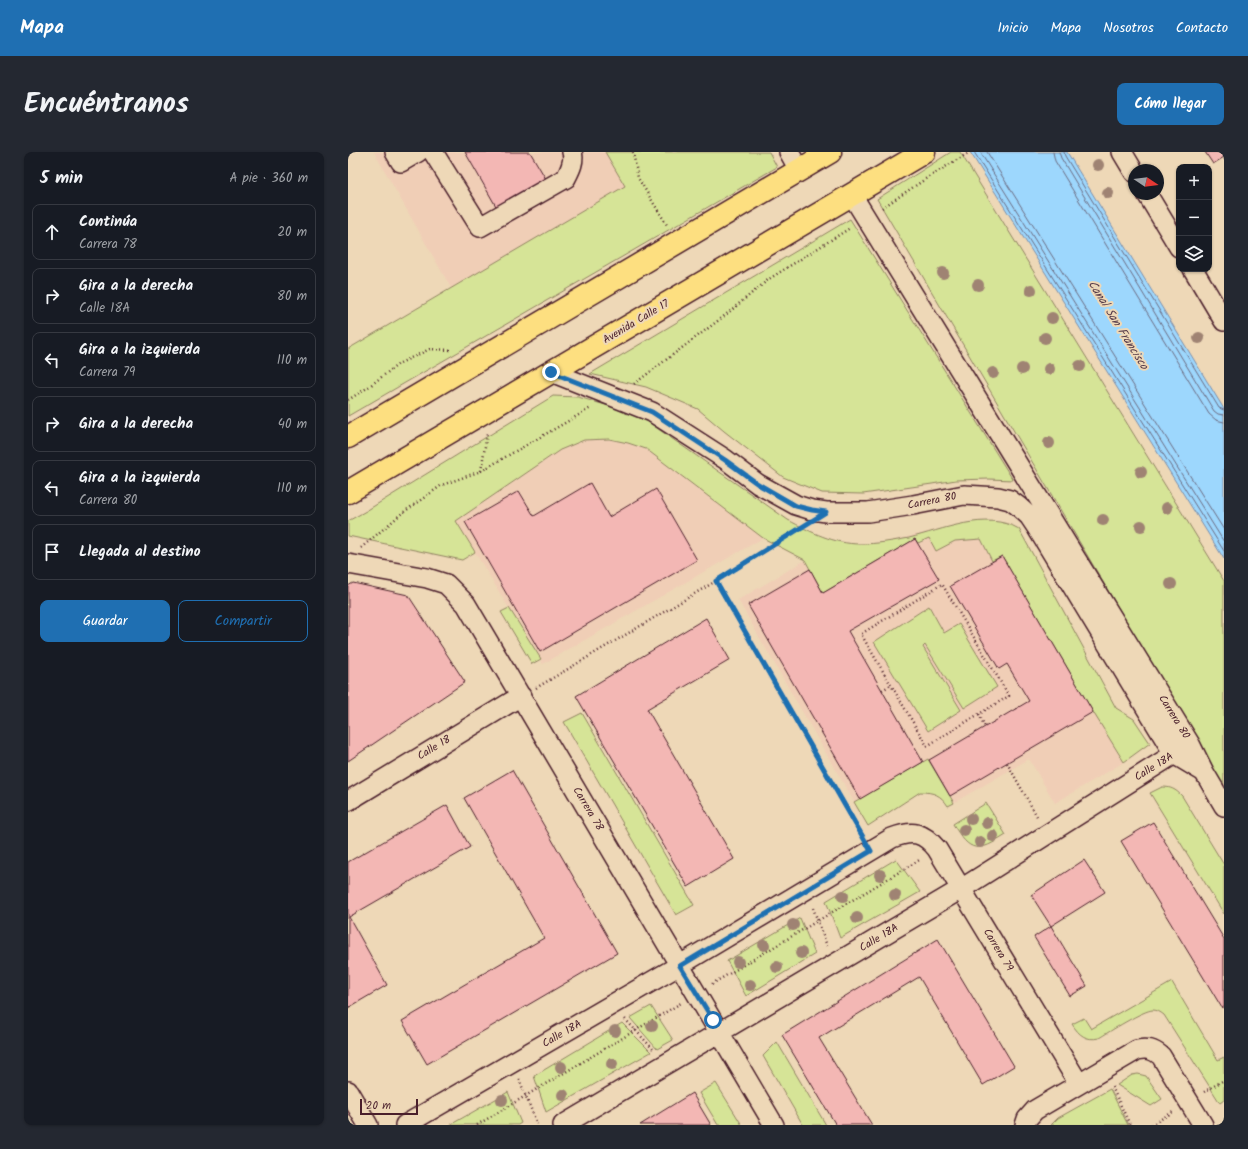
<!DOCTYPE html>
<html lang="es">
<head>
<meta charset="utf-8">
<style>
  body { margin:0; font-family:Kalam,sans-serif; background:#242831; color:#f1f3f6 }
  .controls { position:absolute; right:12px; top:12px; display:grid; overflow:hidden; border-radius:8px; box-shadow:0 1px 3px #0004 }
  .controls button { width:36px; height:36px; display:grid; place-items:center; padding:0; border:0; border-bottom:1px solid #363941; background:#171b24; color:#f1f3f6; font:20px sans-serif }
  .compass { position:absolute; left:780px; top:12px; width:36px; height:36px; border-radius:50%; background:#171b24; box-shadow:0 1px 3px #0004; rotate:103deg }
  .scale { position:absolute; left:12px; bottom:10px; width:58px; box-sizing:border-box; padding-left:4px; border:2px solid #4a1f2b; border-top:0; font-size:11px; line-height:14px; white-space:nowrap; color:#4a1f2b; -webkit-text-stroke:3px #eed8b7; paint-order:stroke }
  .stop { position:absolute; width:12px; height:12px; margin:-9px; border:3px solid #1f6fb2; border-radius:50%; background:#fff }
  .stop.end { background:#1f6fb2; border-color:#fff; box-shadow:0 1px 4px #0008 }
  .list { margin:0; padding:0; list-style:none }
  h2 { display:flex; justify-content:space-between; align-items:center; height:52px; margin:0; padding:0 16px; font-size:17px }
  h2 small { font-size:13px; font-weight:400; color:#9ea1a6 }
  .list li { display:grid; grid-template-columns:26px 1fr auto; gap:12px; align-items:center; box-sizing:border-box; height:56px; margin:0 8px 8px; padding:0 8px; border:1px solid #363941; border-radius:8px }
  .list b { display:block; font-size:15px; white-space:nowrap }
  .list p { margin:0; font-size:13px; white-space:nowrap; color:#9ea1a6 }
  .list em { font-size:13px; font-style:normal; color:#9ea1a6 }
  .actions { display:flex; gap:8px; padding:12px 16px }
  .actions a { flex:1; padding:9px 0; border:1px solid #1f6fb2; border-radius:8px; text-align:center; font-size:14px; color:#1f6fb2 }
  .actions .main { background:#1f6fb2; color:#fff }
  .icon { flex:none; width:22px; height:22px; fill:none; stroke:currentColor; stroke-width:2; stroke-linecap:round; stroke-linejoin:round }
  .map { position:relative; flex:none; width:876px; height:973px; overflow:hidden; border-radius:8px }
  header { display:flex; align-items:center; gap:24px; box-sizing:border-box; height:56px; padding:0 20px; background:#1f6fb2; color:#fff }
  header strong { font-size:19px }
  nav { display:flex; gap:22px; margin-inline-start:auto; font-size:14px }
  .intro { display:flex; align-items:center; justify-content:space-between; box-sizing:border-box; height:96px; padding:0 24px }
  h1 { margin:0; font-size:28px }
  .button { padding:10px 18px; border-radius:8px; background:#1f6fb2; color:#fff; font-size:14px; font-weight:700 }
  main { display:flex; gap:24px; padding:0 24px }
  aside { flex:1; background:#171b24; border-radius:8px; box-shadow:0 1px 3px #0004 }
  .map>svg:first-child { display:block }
  .built { fill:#f0ceb6 }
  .green { fill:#d6e497; stroke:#908261 }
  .water { fill:#9dd7fd; stroke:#7c8da9 }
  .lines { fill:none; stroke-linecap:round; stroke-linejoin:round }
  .shore { stroke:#6b697f; stroke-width:1 }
  .building { fill:#f3b7b4; stroke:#4a1f2b }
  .minor-casing { stroke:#4a1f2b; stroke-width:22 }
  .major-casing { stroke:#4a1f2b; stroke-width:25 }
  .path { stroke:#4a1f2b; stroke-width:2.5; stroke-dasharray:1 3; stroke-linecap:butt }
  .minor { stroke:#eed8b7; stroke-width:19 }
  .major { stroke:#fddf80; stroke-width:22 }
  .tree { fill:#9f8373 }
  .route { stroke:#1f6fb2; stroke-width:5 }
  .labels { text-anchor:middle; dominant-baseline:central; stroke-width:4; stroke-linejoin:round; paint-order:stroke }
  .street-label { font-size:11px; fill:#4a1f2b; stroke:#eed8b7 }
  .water-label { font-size:12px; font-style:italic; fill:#563b4a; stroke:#eed8b7 }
</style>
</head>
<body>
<header>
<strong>Mapa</strong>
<nav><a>Inicio</a><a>Mapa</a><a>Nosotros</a><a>Contacto</a></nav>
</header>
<div class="intro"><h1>Encuéntranos</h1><a class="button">Cómo llegar</a></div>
<main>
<aside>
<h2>5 min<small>A pie · 360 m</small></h2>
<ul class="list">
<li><svg class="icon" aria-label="ahead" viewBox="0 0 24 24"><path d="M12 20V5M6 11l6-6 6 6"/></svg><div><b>Continúa</b><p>Carrera 78</p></div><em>20 m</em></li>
<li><svg class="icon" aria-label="right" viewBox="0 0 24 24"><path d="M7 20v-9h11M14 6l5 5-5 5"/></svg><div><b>Gira a la derecha</b><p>Calle 18A</p></div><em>80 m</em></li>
<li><svg class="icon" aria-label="left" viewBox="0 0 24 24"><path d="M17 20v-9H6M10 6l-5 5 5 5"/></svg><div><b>Gira a la izquierda</b><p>Carrera 79</p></div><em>110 m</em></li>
<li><svg class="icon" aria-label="right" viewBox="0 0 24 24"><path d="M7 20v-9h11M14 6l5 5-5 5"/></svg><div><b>Gira a la derecha</b></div><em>40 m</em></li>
<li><svg class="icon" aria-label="left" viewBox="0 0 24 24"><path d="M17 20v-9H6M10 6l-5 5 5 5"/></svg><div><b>Gira a la izquierda</b><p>Carrera 80</p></div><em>110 m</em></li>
<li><svg class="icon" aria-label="arrive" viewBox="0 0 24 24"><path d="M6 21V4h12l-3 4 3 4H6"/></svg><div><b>Llegada al destino</b></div></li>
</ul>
<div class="actions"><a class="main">Guardar</a><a>Compartir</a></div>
</aside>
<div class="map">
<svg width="876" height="973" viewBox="0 0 876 973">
  <rect width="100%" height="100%" fill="#eed8b7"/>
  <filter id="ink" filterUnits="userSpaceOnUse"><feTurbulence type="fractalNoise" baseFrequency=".025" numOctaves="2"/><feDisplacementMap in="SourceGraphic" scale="8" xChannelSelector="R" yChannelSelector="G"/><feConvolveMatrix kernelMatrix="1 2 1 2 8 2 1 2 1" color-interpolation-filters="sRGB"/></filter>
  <g filter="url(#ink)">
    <path class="built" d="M 26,0 L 257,0 L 278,34 L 150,110 L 103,136 Z
      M 261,287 L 280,291 L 298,297 L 415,386 L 195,512 L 108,369 L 212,298 L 236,288 Z
      M 643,369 L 662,372 L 671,377 L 750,566 L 776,610 L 707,651 L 681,607 L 600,654 L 595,647 L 588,642 L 580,640 L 572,640 L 520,674 L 390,448 L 488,390 L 513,392 L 537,390 L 609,373 Z"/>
    <path class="green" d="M 257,0 L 421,0 L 429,15 L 0,264 L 0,197 L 277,34 Z
      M 603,0 L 612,0 L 876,429 L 876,635 L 529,47 Z
      M 502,67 L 665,328 L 641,327 L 608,328 L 584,332 L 515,342 L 474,341 L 435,325 L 376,279 L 350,257 L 298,235 L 242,222 Z
      M 205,244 L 230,245 L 261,254 L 296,267 L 440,368 C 463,380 486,392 512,392 C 529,392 545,389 561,386 C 594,378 639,358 671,377 L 768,556 L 786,567 L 802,591 L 776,610 L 745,560 L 654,404 L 644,409 L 633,387 L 607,389 L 588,399 L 581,386 L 570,391 L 567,387 L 475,441 L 457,408 L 415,386 L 298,297 L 280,291 L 261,287 L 236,288 L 212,298 L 108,369 L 127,400 L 114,408 L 0,384 L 0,369 L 18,359 Z
      M 581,454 L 596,481 L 611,472 L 649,535 L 616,556 L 577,493 L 575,495 L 613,558 L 580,579 L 526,490 Z
      M 161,456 L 193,507 L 184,512 L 153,460 Z
      M 234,561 L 346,753 L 328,763 L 216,570 Z
      M 580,607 L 606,651 L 600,654 C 593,643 586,640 572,640 L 520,674 L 506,650 Z
      M 814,635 C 823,635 827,637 834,644 L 876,713 L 876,762 L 802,641 Z
      M 638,651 L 658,683 C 630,701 622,701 605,672 Z
      M 548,707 L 572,740 L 492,786 L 478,749 Z
      M 452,766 L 467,802 L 398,844 L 379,809 Z
      M 824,830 L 870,908 L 876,905 L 876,948 L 872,951 L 816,863 C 812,860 809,858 805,858 C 795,858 761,880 751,886 C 738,889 731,883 724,872 L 736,866 L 743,877 Z
      M 303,854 L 325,888 L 309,897 L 282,866 Z
      M 274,871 L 303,900 L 198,960 L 186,924 Z
      M 429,890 L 478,973 L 455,973 L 415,904 Z
      M 790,922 L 798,924 L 814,947 L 803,954 L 769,933 L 784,923 Z
      M 368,931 L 394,973 L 370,973 L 351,941 Z
      M 762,937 L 780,973 L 703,973 L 710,966 Z
      M 160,940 L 173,971 L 170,973 L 102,973 Z"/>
    <path class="water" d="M 622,0 L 719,0 L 876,257 L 876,407 Z"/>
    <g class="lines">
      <path class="shore" d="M 626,0 L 876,399
        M 632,0 L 876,390
        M 639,0 L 876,378
        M 705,0 L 707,9 L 861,262 L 868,268 L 876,270
        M 711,0 L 713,6 L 866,259 L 870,262 L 876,263
        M 716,0 L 717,4 L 871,256 L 876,258"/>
    </g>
    <path class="building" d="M 117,0 L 182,0 L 198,27 L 149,56 Z
      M 857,0 L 876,0 L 876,5 L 865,12 Z
      M 242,331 L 261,365 L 308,337 L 349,408 L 192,500 L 117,370 L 171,339 L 186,364 Z
      M 567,387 L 591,427 L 500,479 L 575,610 L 512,647 L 400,453 L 462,417 L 475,441 Z
      M 654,404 L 745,560 L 602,644 L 581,608 L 681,549 L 659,512 L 651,517 L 602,434 Z
      M 5,431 L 60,443 L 117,530 L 0,609 L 0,434 Z
      M 358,466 L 382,508 L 299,557 L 386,707 L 340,735 L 228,544 Z
      M 164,618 L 269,801 L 79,912 L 54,869 L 196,786 L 116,646 Z
      M 99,653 L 122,695 L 1,765 L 39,833 L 0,856 L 0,710 Z
      M 805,670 L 876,787 L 876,855 L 874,856 L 773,689 Z
      M 736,708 L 757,740 L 703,774 L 683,743 Z
      M 703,774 L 739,834 L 722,844 L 686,785 Z
      M 590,787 L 666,914 L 635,933 L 571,825 L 471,886 L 524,973 L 488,973 L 434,883 Z
      M 344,941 L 363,973 L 292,973 Z"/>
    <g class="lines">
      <defs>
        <path id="minor" d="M 47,0 L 53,10 L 70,0
          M 85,0 L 132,75 L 218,26 C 222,18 227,9 224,0
          M 441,0 L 451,18
          M 774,0 L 786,20
          M 799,42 L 831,95
          M 504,43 L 842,592 L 856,620 L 876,654
          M 845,117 L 876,169
          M 203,220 L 304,260 L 377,307 L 410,332 L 448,353 L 464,358 L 478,360 L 520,360 L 565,353 L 616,343 L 650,345 L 662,348 L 670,354 L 681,364 L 689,376 L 826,602 L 856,620
          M 0,412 L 79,426 L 98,432 L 118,452 L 426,973
          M 0,649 L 173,544
          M 0,939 L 20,973
          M 57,973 L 332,813 L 544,686 C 565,678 575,680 589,697 L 731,932
          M 215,973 L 613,737 L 842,592
          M 677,973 L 679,967 L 687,958 L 789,898 C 799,896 805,897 813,904 L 855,973"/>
        <path id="major" d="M 0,285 L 482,0
          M 0,340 L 576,0"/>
      </defs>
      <use href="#minor" class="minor-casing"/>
      <use href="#major" class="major-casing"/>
      <path class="path" d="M 285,0 L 290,26 L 319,73
        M 534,56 L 579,26 L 622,0
        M 286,232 L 375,165 L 421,127 L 502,76
        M 0,248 L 19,236 L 52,211 L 82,197 L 104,198
        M 133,319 L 139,282
        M 13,396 L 53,362 L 94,333 L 133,319 L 243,256
        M 368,429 L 514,683
        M 188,536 L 368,429 L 454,375
        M 534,538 L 543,533
        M 631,562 L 579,594 L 513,482 L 594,432 L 661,544 L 631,562 L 637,575
        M 659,611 L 690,666
        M 465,756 L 479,794
        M 364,832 L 573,707
        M 277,867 L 305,897
        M 171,927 L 189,972
        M 764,935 L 782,973
        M 856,940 L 876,928
        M 129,973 L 333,851
        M 803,973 L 825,960"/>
      <use href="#minor" class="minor"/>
      <use href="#major" class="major"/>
    </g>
    <g class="tree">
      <circle cx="750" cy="13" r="6"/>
      <circle cx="760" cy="41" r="6"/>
      <circle cx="595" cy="121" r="6"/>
      <circle cx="630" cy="133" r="6"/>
      <circle cx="683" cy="138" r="6"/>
      <circle cx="704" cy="166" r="6"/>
      <circle cx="697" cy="186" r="6"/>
      <circle cx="851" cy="186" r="6"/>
      <circle cx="732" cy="214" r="6"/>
      <circle cx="674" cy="217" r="6"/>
      <circle cx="701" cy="217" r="6"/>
      <circle cx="645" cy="221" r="6"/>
      <circle cx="701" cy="291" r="6"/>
      <circle cx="793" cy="320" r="6"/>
      <circle cx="819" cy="356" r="6"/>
      <circle cx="755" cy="368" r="6"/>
      <circle cx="793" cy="374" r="6"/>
      <circle cx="823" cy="432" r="6"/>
      <circle cx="623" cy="667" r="6"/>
      <circle cx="639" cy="671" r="6"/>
      <circle cx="616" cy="678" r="6"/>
      <circle cx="645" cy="684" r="6"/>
      <circle cx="632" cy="690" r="6"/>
      <circle cx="532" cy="723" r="6"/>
      <circle cx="547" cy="743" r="6"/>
      <circle cx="495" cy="744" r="6"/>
      <circle cx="509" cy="766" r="6"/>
      <circle cx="445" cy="773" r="6"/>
      <circle cx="416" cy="793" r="6"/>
      <circle cx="453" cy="801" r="6"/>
      <circle cx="390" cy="810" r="6"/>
      <circle cx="429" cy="815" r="6"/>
      <circle cx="402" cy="833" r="6"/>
      <circle cx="304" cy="874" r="6"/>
      <circle cx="267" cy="879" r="6"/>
      <circle cx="264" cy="912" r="6"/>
      <circle cx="213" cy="915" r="6"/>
      <circle cx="215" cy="943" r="6"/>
      <circle cx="154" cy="948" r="6"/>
    </g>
  </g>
  <g class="lines" filter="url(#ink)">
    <path class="route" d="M 203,220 L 304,260 L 377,308 L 410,332 L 448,354 L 464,358 L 478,360 L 368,429 L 523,699 L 332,814 L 365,868"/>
  </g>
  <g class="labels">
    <g class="street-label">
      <text transform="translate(288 170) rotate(-31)">Avenida Calle 17</text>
      <text transform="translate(584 349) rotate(-11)">Carrera 80</text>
      <text transform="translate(826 565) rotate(58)">Carrera 80</text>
      <text transform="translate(86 596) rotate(-31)">Calle 18</text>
      <text transform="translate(806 615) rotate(-32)">Calle 18A</text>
      <text transform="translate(240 657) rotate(59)">Carrera 78</text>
      <text transform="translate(531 786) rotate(-31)">Calle 18A</text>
      <text transform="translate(650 798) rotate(59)">Carrera 79</text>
      <text transform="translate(214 882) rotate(-30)">Calle 18A</text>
    </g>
    <g class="water-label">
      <text transform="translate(770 173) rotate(58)">Canal San Francisco</text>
    </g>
  </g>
</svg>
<div class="controls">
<button>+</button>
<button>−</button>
<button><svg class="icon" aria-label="layers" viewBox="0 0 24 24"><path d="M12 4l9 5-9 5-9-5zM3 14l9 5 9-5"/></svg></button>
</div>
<svg class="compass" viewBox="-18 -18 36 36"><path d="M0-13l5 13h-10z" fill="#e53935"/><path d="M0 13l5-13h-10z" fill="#9ea1a6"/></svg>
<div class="scale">20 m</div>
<div class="stop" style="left:365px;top:868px"></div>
<div class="stop end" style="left:203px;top:220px"></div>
</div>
</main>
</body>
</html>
